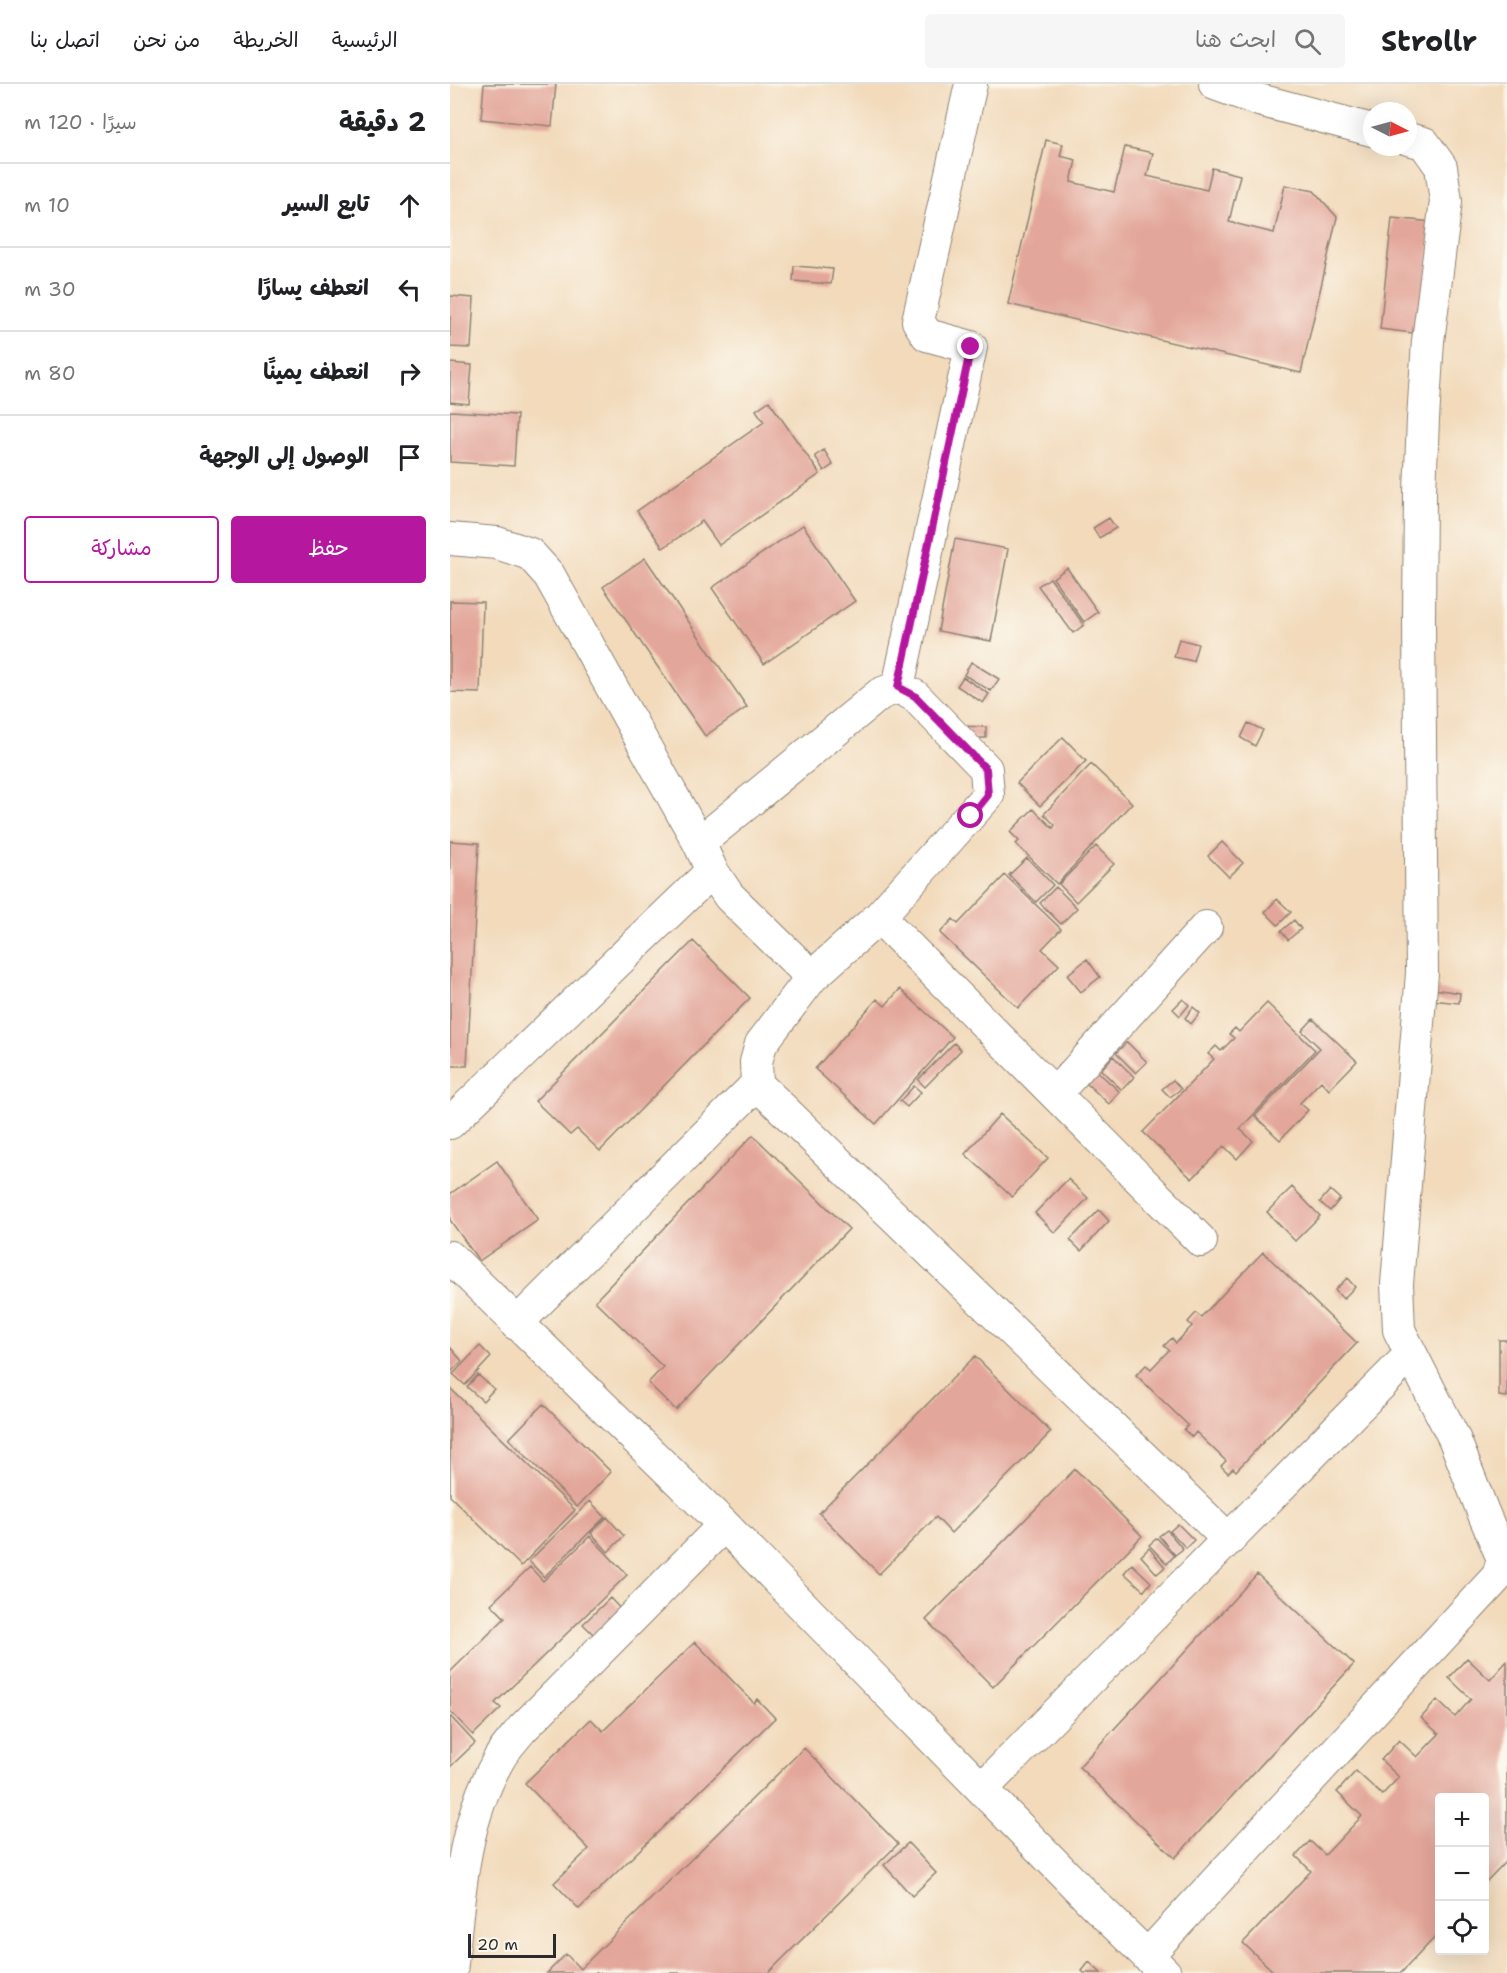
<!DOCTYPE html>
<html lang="ar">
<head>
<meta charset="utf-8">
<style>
  body { margin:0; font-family:"Shantell Sans","Playpen Sans Arabic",sans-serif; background:#f6f6f6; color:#202124; direction:rtl }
  .controls { position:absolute; right:18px; bottom:18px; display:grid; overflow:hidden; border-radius:6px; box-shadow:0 6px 24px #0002 }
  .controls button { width:54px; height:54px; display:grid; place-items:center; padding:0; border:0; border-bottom:2px solid #e0e0e0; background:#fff; color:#202124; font:30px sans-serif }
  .compass { position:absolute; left:913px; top:18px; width:54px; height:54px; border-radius:50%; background:#fff; box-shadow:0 6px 24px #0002; rotate:96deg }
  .scale { position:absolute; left:18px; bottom:15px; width:88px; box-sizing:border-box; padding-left:6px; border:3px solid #2b2b2b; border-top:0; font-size:16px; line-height:21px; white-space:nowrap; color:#2b2b2b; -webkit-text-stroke:4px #fbf7ec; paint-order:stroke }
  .stop { position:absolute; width:18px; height:18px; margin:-14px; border:4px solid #b5179e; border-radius:50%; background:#fff }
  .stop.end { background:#b5179e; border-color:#fff; box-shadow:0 2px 6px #0008 }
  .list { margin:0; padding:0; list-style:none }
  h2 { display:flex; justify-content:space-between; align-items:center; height:78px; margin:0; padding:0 24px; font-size:26px }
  h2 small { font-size:20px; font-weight:400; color:#757577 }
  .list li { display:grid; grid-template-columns:39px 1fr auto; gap:18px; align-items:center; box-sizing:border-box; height:84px; padding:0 24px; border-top:2px solid #e0e0e0 }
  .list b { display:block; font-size:22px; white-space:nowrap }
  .list em { font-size:20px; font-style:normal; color:#757577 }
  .actions { display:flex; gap:12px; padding:18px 24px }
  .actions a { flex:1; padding:14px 0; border:2px solid #b5179e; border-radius:6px; text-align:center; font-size:21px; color:#b5179e }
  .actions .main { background:#b5179e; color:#fff }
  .icon { flex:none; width:33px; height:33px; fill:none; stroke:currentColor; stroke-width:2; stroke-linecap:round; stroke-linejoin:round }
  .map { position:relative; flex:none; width:1057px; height:1889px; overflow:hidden; direction:ltr }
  header { display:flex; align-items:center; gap:36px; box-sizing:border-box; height:84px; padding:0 30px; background:#fff; border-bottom:2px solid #e0e0e0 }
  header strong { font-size:28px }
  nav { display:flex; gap:33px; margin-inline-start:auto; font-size:21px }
  .search { width:420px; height:54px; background:#f6f6f6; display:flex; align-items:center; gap:15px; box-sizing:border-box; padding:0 21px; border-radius:6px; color:#757577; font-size:22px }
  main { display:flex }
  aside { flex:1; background:#fff }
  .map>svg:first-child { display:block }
  .building { fill:#e3a69a }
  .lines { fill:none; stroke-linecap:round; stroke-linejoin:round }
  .minor-casing { stroke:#8e8273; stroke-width:34 }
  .minor { stroke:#fff; stroke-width:32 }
  .route { stroke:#b5179e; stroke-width:8 }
</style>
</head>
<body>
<header>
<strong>Strollr</strong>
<div class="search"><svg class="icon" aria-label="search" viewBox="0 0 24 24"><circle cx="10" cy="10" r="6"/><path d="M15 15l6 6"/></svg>ابحث هنا</div>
<nav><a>الرئيسية</a><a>الخريطة</a><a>من نحن</a><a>اتصل بنا</a></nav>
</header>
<main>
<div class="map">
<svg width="1057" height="1889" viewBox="0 0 1057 1889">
  <rect width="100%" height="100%" fill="#fbf7ec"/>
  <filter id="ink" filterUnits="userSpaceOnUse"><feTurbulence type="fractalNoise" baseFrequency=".0167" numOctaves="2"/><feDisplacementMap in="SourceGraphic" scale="12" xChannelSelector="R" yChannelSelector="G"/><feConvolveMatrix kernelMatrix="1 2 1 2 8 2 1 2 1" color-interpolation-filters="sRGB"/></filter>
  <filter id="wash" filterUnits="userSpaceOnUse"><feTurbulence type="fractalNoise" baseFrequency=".008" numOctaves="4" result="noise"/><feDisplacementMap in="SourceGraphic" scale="24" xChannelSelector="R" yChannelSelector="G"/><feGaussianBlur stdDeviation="1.35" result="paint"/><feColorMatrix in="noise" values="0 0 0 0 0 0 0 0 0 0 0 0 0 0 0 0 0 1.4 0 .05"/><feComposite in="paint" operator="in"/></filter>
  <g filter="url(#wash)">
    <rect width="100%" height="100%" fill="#f2dabb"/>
    <g id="blocks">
      <path class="building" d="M 34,0 L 106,0 L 102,42 L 31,35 Z
        M 596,56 L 613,60 L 610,72 L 626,76 L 621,98 L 664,108 L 675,63 L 703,69 L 697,92 L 757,106 L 762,84 L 790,91 L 779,138 L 824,149 L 835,101 L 864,107 L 887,133 L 851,289 L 558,220 Z
        M 942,134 L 982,138 L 971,250 L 930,245 Z
        M 344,182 L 383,185 L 381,200 L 343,197 Z
        M 0,212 L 24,214 L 21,264 L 0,263 Z
        M 0,279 L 22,281 L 19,320 L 0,318 Z
        M 319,317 L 370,390 L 269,461 L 252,437 L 213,464 L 187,427 L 314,338 L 306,326 Z
        M 0,327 L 67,331 L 64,382 L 0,378 Z
        M 374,366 L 383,381 L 374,387 L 365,372 Z
        M 659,434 L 666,444 L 649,454 L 643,444 Z
        M 353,441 L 405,517 L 314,580 L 262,504 Z
        M 505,455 L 558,465 L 541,557 L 488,547 Z
        M 195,474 L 297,623 L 255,652 L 153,503 Z
        M 617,484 L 648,528 L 634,538 L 603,494 Z
        M 600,494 L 634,541 L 623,549 L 588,502 Z
        M 0,517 L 33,518 L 30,609 L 0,608 Z
        M 729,555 L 748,560 L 743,577 L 724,573 Z
        M 521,578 L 549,595 L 541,607 L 514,591 Z
        M 513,593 L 539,610 L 533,619 L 507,602 Z
        M 798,639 L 813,646 L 805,662 L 791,654 Z
        M 510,642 L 536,643 L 536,654 L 509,654 Z
        M 613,653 L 636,677 L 590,722 L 567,699 Z
        M 641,680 L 682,719 L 607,800 L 566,760 L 569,757 L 560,748 L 583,725 L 603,744 L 605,741 L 594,730 Z
        M 0,757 L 29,759 L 17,982 L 0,982 Z
        M 772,758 L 793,779 L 779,793 L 758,772 Z
        M 646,762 L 664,780 L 626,818 L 609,800 Z
        M 577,774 L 603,801 L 586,818 L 559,791 Z
        M 555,791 L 611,845 L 592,865 L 609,881 L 568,924 L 490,849 L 503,835 L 508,840 Z
        M 606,803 L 627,824 L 611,840 L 590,819 Z
        M 827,815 L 841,828 L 828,841 L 815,828 Z
        M 844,836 L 851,845 L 838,856 L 831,847 Z
        M 243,857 L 300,914 L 150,1067 L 127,1045 L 120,1051 L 85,1017 Z
        M 637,875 L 650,893 L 631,908 L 617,891 Z
        M 450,905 L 503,953 L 426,1040 L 365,985 L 427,915 L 435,922 Z
        M 984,905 L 1010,909 L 1009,919 L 982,916 Z
        M 733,915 L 739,921 L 730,932 L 723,925 Z
        M 817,919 L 865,966 L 790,1045 L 803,1057 L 787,1075 L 774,1062 L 742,1095 L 693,1048 L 764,975 L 758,970 L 766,962 L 771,967 L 784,954 L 779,950 L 785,944 L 789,948 Z
        M 743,923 L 750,929 L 741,940 L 735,934 Z
        M 863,935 L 907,977 L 879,1006 L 871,997 L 850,1019 L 858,1026 L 830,1056 L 805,1032 L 870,964 L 852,947 Z
        M 677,958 L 697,978 L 686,989 L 666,969 Z
        M 504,959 L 511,966 L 475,1003 L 468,996 Z
        M 663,972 L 684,993 L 672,1006 L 651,986 Z
        M 647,987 L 670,1008 L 659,1020 L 636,999 Z
        M 723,996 L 731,1005 L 720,1013 L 712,1005 Z
        M 464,1002 L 471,1008 L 457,1023 L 450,1017 Z
        M 550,1030 L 598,1074 L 562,1113 L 515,1070 Z
        M 303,1051 L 399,1145 L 226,1326 L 198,1299 L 213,1283 L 145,1217 Z
        M 47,1077 L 88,1136 L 29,1177 L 0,1136 L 0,1110 Z
        M 618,1095 L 638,1114 L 605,1149 L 585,1129 Z
        M 842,1103 L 870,1132 L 845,1157 L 817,1128 Z
        M 880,1106 L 890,1115 L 880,1127 L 870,1118 Z
        M 649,1126 L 659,1137 L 631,1167 L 620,1156 Z
        M 813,1168 L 907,1259 L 786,1387 L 783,1384 L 778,1389 L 771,1382 L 776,1377 L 746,1348 L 742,1353 L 734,1346 L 738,1341 L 686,1291 L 696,1281 L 701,1285 L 719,1266 L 714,1262 L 722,1254 L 726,1259 L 742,1242 L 738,1238 L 746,1229 L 751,1233 Z
        M 897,1194 L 905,1203 L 893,1215 L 885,1206 Z
        M 1049,1256 L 1057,1256 L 1057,1313 L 1049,1312 Z
        M 30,1262 L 41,1273 L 15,1301 L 3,1290 Z
        M 0,1263 L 12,1277 L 0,1289 Z
        M 525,1272 L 601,1348 L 501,1449 L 486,1433 L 429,1490 L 369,1429 Z
        M 28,1291 L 44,1305 L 33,1317 L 17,1303 Z
        M 0,1304 L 125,1426 L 71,1482 L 0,1412 Z
        M 93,1320 L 161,1388 L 127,1423 L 59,1355 Z
        M 625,1385 L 692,1452 L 543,1603 L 476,1536 Z
        M 140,1417 L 155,1433 L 94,1493 L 79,1477 Z
        M 157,1433 L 174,1452 L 158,1468 L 141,1449 Z
        M 728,1440 L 744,1456 L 736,1464 L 720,1447 Z
        M 717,1446 L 733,1465 L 725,1471 L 709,1452 Z
        M 140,1452 L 177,1491 L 45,1619 L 51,1624 L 23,1651 L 0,1627 L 0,1588 L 55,1534 L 41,1520 L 80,1483 L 93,1497 Z
        M 707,1454 L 724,1472 L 717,1480 L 699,1461 Z
        M 699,1464 L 715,1483 L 707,1490 L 691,1472 Z
        M 682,1480 L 701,1498 L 694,1507 L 674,1489 Z
        M 807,1490 L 904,1580 L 725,1774 L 629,1683 Z
        M 160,1514 L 175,1530 L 149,1556 L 133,1540 Z
        M 245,1558 L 304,1619 L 307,1615 L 325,1634 L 129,1825 L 104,1799 L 139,1765 L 75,1699 L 141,1635 L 153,1647 Z
        M 1017,1574 L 1040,1596 L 1057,1577 L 1057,1776 L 1034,1800 L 1034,1714 L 990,1714 L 990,1848 L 951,1889 L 825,1889 L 793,1859 L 861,1787 L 846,1772 L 860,1757 L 875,1771 L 912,1732 L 887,1708 L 906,1687 L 932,1711 L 949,1693 L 931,1676 L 949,1656 L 967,1673 L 989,1650 L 971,1634 L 987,1616 L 1005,1633 L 1021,1615 L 999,1594 Z
        M 0,1632 L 25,1659 L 0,1683 Z
        M 354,1664 L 448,1760 L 318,1889 L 97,1889 L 116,1870 L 130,1885 Z
        M 458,1759 L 486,1789 L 462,1812 L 434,1781 Z
        M 639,1878 L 651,1889 L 634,1889 L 632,1887 Z"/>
    </g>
  </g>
  <g filter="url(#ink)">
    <use href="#blocks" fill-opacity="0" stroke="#8e8273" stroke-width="1.5"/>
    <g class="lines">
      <defs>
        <path id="minor" d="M 765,0 L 809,16 L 922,46
          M 0,455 L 47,459 L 80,470 L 99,491 L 249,759 L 262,787 L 279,812 L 362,893 L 429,833 L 538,711 L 536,685 L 465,612 L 448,603
          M 448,603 L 521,263 L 477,251 L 468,237 L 521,0
          M 249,759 L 430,610 L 448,603
          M 429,833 L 751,1157
          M 362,893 L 311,960 L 306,978 L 307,1000 L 779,1456
          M 605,1010 L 756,843
          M 0,1039 L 262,787
          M 0,1173 L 274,1441 L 644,1820 L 715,1889
          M 66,1240 L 307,1000
          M 532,1705 L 961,1270
          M 697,1872 L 1048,1492 L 1053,1475 L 1033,1428 L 1004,1354 L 949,1246 L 947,1200 L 972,889 L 969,537 L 970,408 L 973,335 L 978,257 L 996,117 L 991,83 L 974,59 L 958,55
          M 1,1889 C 9,1816 11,1741 49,1675 C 55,1664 64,1655 72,1645 L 274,1441"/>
      </defs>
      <use href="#minor" class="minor-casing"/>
      <use href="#minor" class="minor"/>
    </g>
  </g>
  <g class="lines" filter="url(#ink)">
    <path class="route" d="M 521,263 L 448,603 L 465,612 L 536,685 L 538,711 L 521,732"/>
  </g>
</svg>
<div class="controls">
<button>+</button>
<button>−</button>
<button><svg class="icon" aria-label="locate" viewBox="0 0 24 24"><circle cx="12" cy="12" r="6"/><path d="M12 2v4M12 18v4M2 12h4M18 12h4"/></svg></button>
</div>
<svg class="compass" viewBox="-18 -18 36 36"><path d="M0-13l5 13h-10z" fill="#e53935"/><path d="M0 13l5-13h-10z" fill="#757577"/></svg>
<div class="scale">20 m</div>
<div class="stop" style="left:521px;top:732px"></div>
<div class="stop end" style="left:521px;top:263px"></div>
</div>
<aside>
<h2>2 دقيقة<small>سيرًا · 120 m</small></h2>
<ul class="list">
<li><svg class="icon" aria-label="ahead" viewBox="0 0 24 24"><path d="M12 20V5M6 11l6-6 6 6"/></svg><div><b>تابع السير</b></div><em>10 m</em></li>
<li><svg class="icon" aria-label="left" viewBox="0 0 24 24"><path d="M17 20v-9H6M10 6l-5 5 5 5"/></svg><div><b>انعطف يسارًا</b></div><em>30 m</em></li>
<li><svg class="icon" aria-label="right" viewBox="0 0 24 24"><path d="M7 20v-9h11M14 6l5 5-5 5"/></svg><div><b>انعطف يمينًا</b></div><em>80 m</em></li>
<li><svg class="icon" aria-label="arrive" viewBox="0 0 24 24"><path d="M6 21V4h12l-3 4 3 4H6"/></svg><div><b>الوصول إلى الوجهة</b></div></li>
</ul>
<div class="actions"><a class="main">حفظ</a><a>مشاركة</a></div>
</aside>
</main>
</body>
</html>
